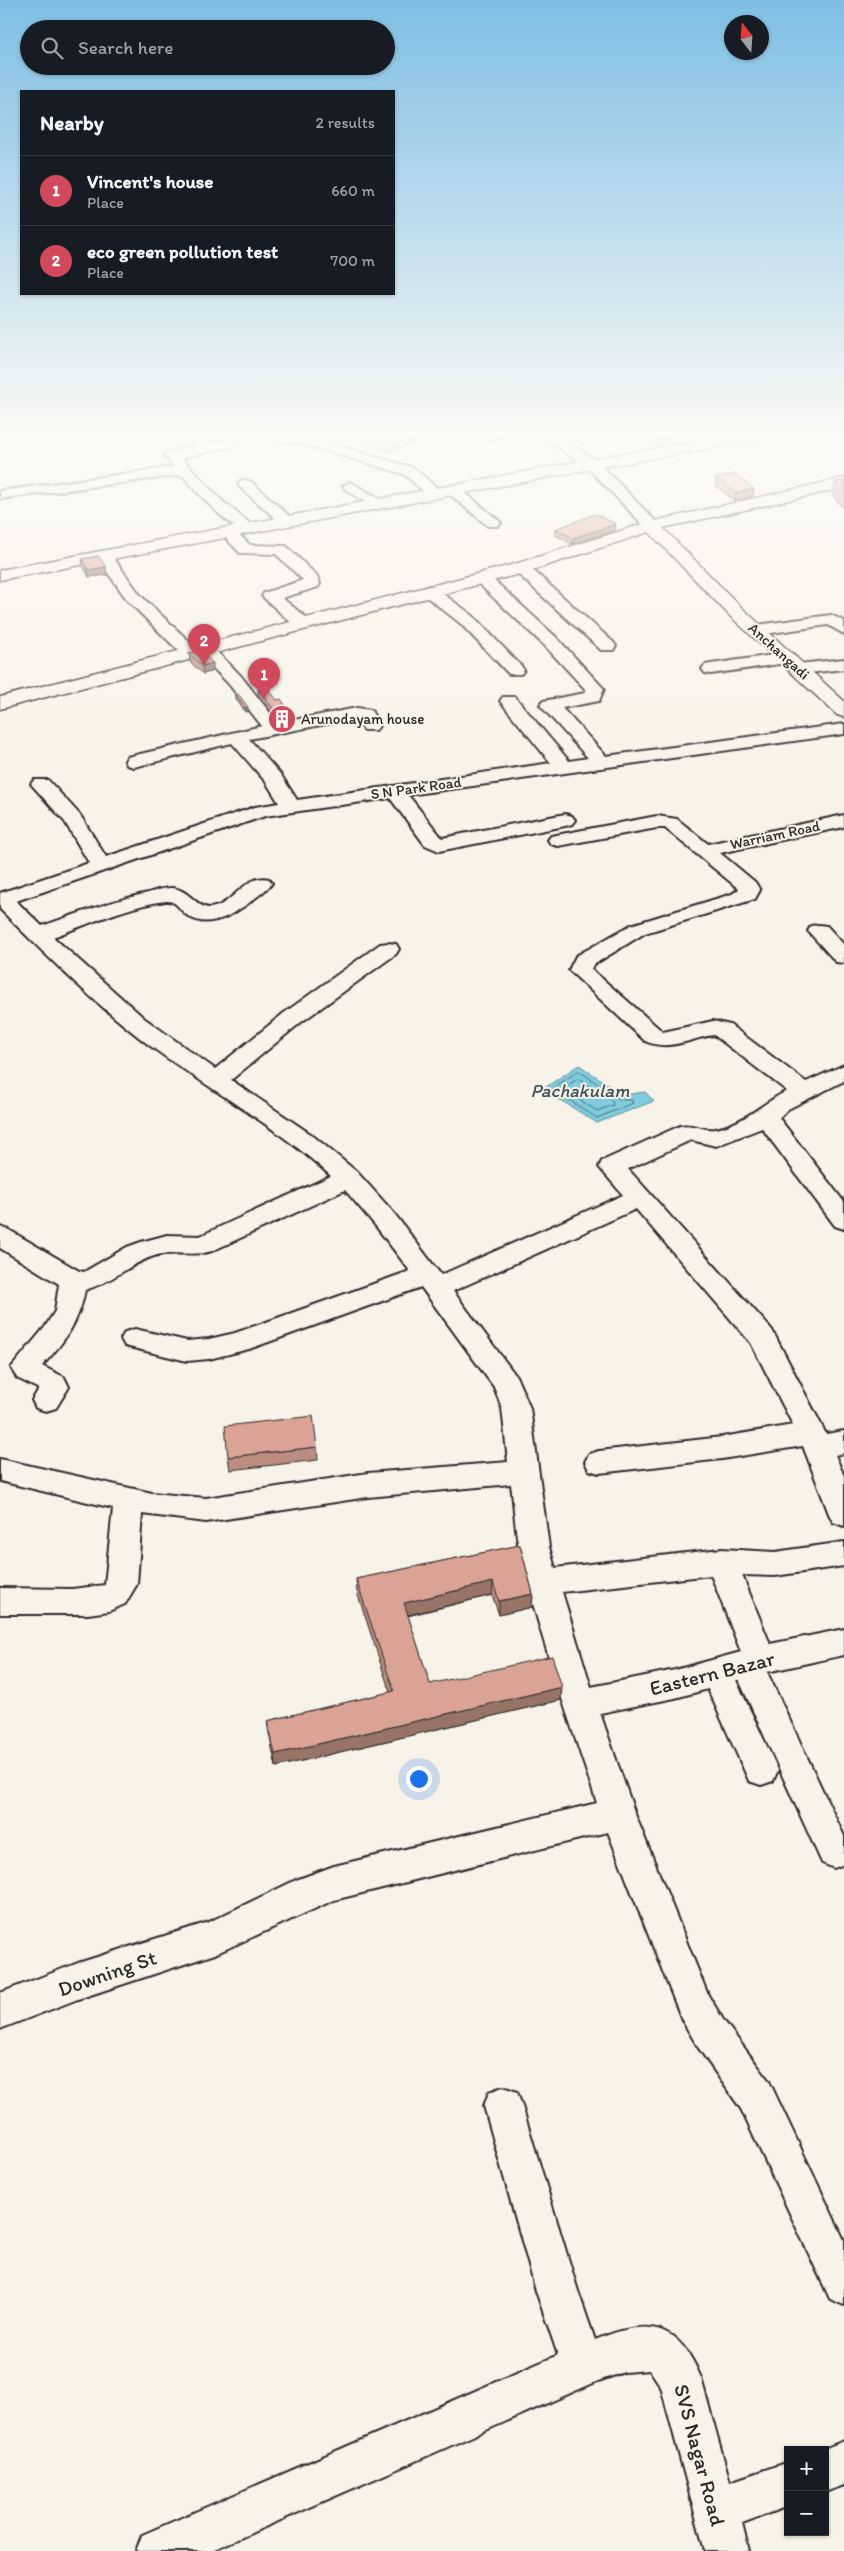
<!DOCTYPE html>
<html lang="en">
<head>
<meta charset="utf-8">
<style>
  body { margin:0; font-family:Itim,sans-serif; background:#20242c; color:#f1f3f6 }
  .controls { position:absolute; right:15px; bottom:15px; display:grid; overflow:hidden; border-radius:0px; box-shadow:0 1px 4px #0004 }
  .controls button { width:45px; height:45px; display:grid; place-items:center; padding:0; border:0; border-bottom:1px solid #363941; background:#171b24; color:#f1f3f6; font:25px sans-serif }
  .compass { position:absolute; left:724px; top:15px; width:45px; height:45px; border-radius:50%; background:#171b24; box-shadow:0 1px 4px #0004; rotate:343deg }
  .you { position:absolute; left:418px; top:1778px; width:18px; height:18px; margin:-12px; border:4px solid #fff; border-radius:50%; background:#1a73e8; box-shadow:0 0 0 8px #1a73e833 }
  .badge { display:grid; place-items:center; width:32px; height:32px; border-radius:50%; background:#d1495b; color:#fff; font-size:16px; font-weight:700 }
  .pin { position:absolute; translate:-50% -41px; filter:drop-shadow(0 1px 2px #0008) }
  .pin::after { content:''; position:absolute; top:26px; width:18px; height:15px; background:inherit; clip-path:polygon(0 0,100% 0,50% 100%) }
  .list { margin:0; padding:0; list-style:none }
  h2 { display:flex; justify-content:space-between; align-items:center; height:65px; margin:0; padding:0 20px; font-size:21px }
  h2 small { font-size:16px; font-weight:400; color:#9ea1a6 }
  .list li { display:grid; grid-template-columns:32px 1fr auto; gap:15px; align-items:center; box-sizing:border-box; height:70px; padding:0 20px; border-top:1px solid #363941 }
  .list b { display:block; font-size:19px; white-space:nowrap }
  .list p { margin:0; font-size:16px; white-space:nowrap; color:#9ea1a6 }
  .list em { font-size:16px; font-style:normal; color:#9ea1a6 }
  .icon { flex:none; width:28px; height:28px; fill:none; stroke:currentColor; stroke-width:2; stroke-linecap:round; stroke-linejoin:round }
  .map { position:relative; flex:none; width:844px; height:2551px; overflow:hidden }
  .search { position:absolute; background:#171b24; box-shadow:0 1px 4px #0004; left:20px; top:20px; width:375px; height:55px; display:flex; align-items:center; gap:12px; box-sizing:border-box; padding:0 18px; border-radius:28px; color:#9ea1a6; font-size:19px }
  .panel { position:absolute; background:#171b24; box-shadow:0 1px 4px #0004; left:20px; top:90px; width:375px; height:205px; border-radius:0px }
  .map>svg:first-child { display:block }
  .water { fill:#80ccdf; stroke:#5e8c97 }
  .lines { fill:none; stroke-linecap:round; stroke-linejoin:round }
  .shore { stroke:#4d6b73; stroke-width:1 }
  .minor-casing { stroke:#2b2b2b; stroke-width:4 }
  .major-casing { stroke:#2b2b2b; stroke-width:3 }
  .minor { fill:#f7f3e8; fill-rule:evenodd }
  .major { fill:#f7f3e8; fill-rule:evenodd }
  .wall { fill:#bc8c80; stroke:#2b2b2b }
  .shaded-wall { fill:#997268; stroke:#2b2b2b }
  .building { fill:#dba395; stroke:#2b2b2b }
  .labels { text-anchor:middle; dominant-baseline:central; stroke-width:4; stroke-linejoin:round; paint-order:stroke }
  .far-street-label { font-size:15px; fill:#2b2b2b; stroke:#f7f3e8 }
  .far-poi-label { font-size:15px; fill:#2b2b2b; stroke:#f7f3e8; text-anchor:start }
  .water-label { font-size:19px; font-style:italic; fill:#405358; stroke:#f7f3e8 }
  .near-street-label { font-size:21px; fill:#2b2b2b; stroke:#f7f3e8 }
</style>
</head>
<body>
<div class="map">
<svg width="844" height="2551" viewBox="0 0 844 2551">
  <rect width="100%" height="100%" fill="#f7f3e8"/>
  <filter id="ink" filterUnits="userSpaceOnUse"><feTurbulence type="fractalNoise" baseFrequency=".02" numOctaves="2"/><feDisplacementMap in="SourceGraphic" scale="10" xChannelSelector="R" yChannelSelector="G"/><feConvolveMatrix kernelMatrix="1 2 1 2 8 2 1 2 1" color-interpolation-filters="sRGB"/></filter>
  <g filter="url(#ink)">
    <path class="water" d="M 579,1065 L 624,1095 L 645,1092 L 654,1101 L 597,1123 L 543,1089 Z"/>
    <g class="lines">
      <path class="shore" d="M 579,1071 L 621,1100 L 632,1100 L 633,1103 L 597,1118 L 555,1091 L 555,1087 Z
        M 578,1079 L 612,1101 L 613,1105 L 597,1111 L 566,1091 L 566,1087 Z"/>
      <defs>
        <path id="minor" d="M 188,434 L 199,434 L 212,442 L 231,438 L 238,442 L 236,445 L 182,458 L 220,499 L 253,526 L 256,529 L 253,532 C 235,537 195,489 182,475 L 0,499 L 0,491 L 174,467 L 164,456 L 166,453 L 197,445 L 186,436 Z
          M 265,434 L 307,437 L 414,468 L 438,489 L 431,493 L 422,490 L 404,474 L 306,445 L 277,441 Z
          M 480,434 L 507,434 L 505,437 L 480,439 L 478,436 Z
          M 539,434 L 555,434 L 597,461 L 657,523 L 660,526 L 657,529 L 647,529 L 587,467 Z
          M 245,480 L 250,481 L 286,513 L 289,516 L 286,519 L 276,519 L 240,487 L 238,484 L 240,481 Z
          M 350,482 L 377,497 L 379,500 L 377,503 L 367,503 L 345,489 L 343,486 Z
          M 453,486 L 458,487 L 498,520 L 501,523 L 498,526 L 488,526 L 448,493 L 446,490 Z
          M 229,528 L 234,530 L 250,545 L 286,546 L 317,576 L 320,584 L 318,587 L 282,598 L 308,619 L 310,623 L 308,627 L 296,627 L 262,596 L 264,593 L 303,580 L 276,554 L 240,553 L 221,533 Z
          M 104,551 L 110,553 L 140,595 L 196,648 L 204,644 L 210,645 L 240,675 L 278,723 L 357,708 L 371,710 L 379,726 L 376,730 L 364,730 L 357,718 L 249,739 L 281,775 L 297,800 L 551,763 L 500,701 L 503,697 L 515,697 L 569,761 L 588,758 L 540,705 L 543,701 L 585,693 L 586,690 L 545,646 L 476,581 L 474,578 L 482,573 L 488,575 L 557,638 L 604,689 L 599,701 L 562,708 L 606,756 L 844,724 L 844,734 L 408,795 L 442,838 L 565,814 L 572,816 L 575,820 L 572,824 L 565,826 L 439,851 L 425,845 L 390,798 L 265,816 L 16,901 L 42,926 C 77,914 111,901 148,893 C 155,891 163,888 170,888 C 187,887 198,909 210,908 C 233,906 245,873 269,879 L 272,883 L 269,887 C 249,903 215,934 188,916 C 180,911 177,900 166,901 C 127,906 89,924 53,937 L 144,1018 L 215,1069 L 284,1013 L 380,944 L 388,943 L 396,944 L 399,949 L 396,954 L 300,1023 L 231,1080 L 312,1135 L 357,1172 L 393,1212 L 441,1275 L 623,1195 L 599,1167 L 602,1161 L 680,1126 C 693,1123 703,1131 715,1129 C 742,1125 764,1102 787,1091 L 714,1035 C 690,1038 670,1052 645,1041 L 569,970 L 576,956 L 631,925 L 732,894 L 739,889 L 665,828 L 657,828 L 558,846 L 551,844 L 548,840 L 551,836 L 657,816 L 677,819 L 708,844 L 844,815 L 844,827 L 720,853 L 755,882 L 760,890 L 755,899 L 645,933 L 593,965 L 591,969 L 663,1032 L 713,1021 L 730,1025 L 806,1082 L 844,1065 L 844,1081 L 788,1109 L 779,1118 L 844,1202 L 844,1229 L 835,1226 L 762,1128 L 716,1146 L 691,1140 L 628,1169 L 772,1330 L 826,1434 L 844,1431 L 844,1453 L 835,1455 L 844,1476 L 844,1526 L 833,1522 L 829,1514 L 803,1446 L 722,1459 L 599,1473 L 589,1470 L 585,1462 L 589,1454 L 599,1451 L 722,1437 L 793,1425 L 751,1343 L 636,1209 L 453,1291 L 516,1376 L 530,1408 L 549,1547 L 555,1568 L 721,1549 L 775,1552 L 844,1542 L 844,1566 L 775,1576 L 742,1575 L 770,1644 L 844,1629 L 844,1655 L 767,1672 L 844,1836 L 844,1864 L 834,1868 L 822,1863 L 739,1680 L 736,1680 L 778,1770 L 773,1781 L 761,1785 L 749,1781 L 708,1689 L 675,1698 L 600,1713 L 635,1814 L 708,1995 L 724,2021 L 769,2081 L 844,2240 L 844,2305 L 830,2299 L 741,2109 L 698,2047 L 682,2020 L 608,1832 L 334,1900 L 215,1954 L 78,1999 L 0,2029 L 0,1993 L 78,1963 L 209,1922 L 296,1880 L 334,1866 L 597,1803 C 569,1719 539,1635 519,1549 C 515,1528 514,1506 511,1484 L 368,1497 L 206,1522 L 142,1514 L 137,1584 L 125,1604 L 109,1611 L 88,1614 L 0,1614 L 0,1588 L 72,1589 L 105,1585 L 113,1508 L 0,1481 L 0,1459 L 152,1493 L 206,1498 L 368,1473 L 508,1462 L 502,1408 L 494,1387 L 421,1287 L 249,1349 L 209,1359 L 187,1361 L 125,1346 L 121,1339 L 125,1332 L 135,1329 L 187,1341 L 209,1339 L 235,1333 L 410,1271 L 375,1225 L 345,1190 L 212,1251 C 193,1257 173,1250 154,1256 C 129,1264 113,1282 85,1290 C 79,1323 64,1342 42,1366 L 64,1377 L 69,1387 L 56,1408 L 46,1411 L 36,1408 L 32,1400 L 39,1389 L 17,1378 L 11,1368 L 45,1327 L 55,1311 L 59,1284 L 0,1248 L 0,1227 L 9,1230 L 79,1271 L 84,1272 L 127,1247 L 141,1242 L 167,1235 L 200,1236 L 331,1176 C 275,1125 209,1089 149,1045 C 95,1004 47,956 0,909 L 0,893 L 89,863 L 65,822 L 31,784 L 34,780 L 48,780 L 80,815 L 106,857 L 255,807 L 279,803 L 266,782 L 232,743 L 134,767 L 127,765 L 125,761 L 127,757 L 262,726 L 228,683 L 198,653 L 190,657 L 184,656 L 128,601 L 96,556 ZM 711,1575 L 741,1652 L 675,1670 L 591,1687 L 562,1592 Z
          M 521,563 L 527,565 L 613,642 L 616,646 L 613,650 L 601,650 L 515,571 L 513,568 Z
          M 429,586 L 435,588 L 472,615 L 521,666 L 524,670 L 521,674 L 509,674 L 460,623 L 423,594 L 421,591 Z
          M 831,615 L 844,621 L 844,634 L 828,625 L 757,635 L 751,634 L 749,630 L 751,626 L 757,625 Z
          M 787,653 L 793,654 L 796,658 L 793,662 L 711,674 L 705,673 L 702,669 L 705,665 L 711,664 Z
          M 844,659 L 844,669 L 799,674 L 793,673 L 790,669 L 793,665 L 799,664 Z
          M 819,925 L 827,926 L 844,945 L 844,963 L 836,962 L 808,931 L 811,926 Z
          M 503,2087 L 517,2092 L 522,2106 L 578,2291 L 595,2340 C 648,2318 678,2322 701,2378 L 730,2482 L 788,2462 L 788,2506 L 742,2523 L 749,2551 L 705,2551 L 661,2387 L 650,2370 L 624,2372 L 598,2381 L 210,2551 L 136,2551 L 142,2535 L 558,2355 L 536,2291 L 484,2106 L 489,2092 Z
          M 844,2441 L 844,2485 L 825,2492 L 825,2450 L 821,2450 Z"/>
        <path id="major" d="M 744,434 L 775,434 L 768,438 L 592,469 L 0,580 L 0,570 L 592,459 Z
          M 844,478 L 844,488 L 663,528 L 742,608 L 844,701 L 844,717 L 837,715 L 730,616 L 649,532 L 527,572 L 0,709 L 0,697 L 515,564 L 646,523 Z"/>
      </defs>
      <use href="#minor" class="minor-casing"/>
      <use href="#major" class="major-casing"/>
      <use href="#minor" class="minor"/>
      <use href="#major" class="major"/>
    </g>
    <path class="wall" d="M 363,434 L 435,434 L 390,452 L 363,442 Z
      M 635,434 L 690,434 L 690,435 L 664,441 L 661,446 L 657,446 Z
      M 716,478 L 754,489 L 753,496 L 735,501 L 715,485 Z
      M 844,481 L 844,509 L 833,496 L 835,482 Z
      M 556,529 L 615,531 L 572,544 L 555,535 Z
      M 82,559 L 106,567 L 107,575 L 89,577 L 83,566 Z
      M 189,653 L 213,671 L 203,674 L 190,662 Z
      M 258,689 L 290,719 L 279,721 L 258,695 Z
      M 236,695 L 248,711 L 245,712 L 236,699 Z
      M 317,1447 L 318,1460 L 230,1470 L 228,1457 Z
      M 520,1545 L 533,1594 L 532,1607 L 499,1615 L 492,1595 L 408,1616 L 430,1684 L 561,1700 L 276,1767 L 269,1734 L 267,1721 L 390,1692 L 357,1592 L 356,1579 Z"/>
    <path class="shaded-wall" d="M 390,434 L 435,434 L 390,452 Z
      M 665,434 L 690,434 L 690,435 L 664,441 L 661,446 L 657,446 L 657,439 Z
      M 754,489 L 753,496 L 735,501 L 736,493 Z
      M 616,524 L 615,531 L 572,544 L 573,538 Z
      M 106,567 L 107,575 L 89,577 L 88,570 Z
      M 213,663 L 213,671 L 203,674 L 202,666 Z
      M 248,707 L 248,711 L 245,712 L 245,708 Z
      M 290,713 L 290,719 L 279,721 L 278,715 Z
      M 493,1582 L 492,1595 L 404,1616 L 404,1603 Z
      M 533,1594 L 532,1607 L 499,1615 L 499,1601 Z
      M 562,1687 L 561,1700 L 276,1767 L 275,1754 Z"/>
    <path class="building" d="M 648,434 L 665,434 L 662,439 L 657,439 Z
      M 735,474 L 754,489 L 736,493 L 716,478 Z
      M 844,481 L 844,493 L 835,482 Z
      M 595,514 L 616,524 L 573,538 L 556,529 Z
      M 98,556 L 106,567 L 88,570 L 82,559 Z
      M 200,651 L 213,663 L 202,666 L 189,653 Z
      M 267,687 L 277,700 L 281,699 L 290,713 L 278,715 L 258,689 Z
      M 238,694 L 248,707 L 245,708 L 236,695 Z
      M 313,1416 L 317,1447 L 228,1457 L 225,1426 Z
      M 520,1545 L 533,1594 L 499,1601 L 493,1582 L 404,1603 L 430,1684 L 552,1656 L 562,1687 L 275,1754 L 267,1721 L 394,1691 L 356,1579 Z"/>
  </g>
  <linearGradient id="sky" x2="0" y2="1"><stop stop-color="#7ebee4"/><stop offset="0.55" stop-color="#fbfaf5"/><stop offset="1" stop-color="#fbfaf5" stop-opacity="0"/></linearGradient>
  <rect width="844" height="791" fill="url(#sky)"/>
  <defs>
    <symbol id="building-disc" viewBox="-11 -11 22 22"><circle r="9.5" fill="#d1495b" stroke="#f7f3e8"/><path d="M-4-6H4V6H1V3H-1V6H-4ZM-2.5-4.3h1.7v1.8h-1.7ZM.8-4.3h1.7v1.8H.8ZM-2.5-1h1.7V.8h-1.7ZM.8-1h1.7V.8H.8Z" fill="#fff"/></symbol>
  </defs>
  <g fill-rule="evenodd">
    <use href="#building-disc" x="266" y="703" width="32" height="32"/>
  </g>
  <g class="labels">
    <g class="far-street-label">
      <text transform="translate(779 651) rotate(42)">Anchangadi</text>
      <text transform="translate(416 788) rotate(-8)">S N Park Road</text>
      <text transform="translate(775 835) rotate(-12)">Warriam Road</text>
    </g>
    <g class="far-poi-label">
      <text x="301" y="719">Arunodayam house</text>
    </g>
    <g class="water-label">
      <text x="580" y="1090">Pachakulam</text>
    </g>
    <g class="near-street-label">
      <text transform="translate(712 1673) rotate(-14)">Eastern Bazar</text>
      <text transform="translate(107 1973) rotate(-19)">Downing St</text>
      <text transform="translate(700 2455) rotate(75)">SVS Nagar Road</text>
    </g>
  </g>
</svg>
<div class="controls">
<button>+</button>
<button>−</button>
</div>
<svg class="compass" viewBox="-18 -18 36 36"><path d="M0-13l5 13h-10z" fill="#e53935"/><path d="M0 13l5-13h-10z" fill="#9ea1a6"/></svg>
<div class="you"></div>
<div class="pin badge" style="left:264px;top:699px">1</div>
<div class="pin badge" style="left:204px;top:665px">2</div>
<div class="search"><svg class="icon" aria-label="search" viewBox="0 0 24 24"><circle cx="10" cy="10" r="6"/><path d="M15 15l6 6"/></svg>Search here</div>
<section class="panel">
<h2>Nearby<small>2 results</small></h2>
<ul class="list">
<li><span class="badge">1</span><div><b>Vincent's house</b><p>Place</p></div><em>660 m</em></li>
<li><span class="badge">2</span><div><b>eco green pollution test</b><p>Place</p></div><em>700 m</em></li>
</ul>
</section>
</div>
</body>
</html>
